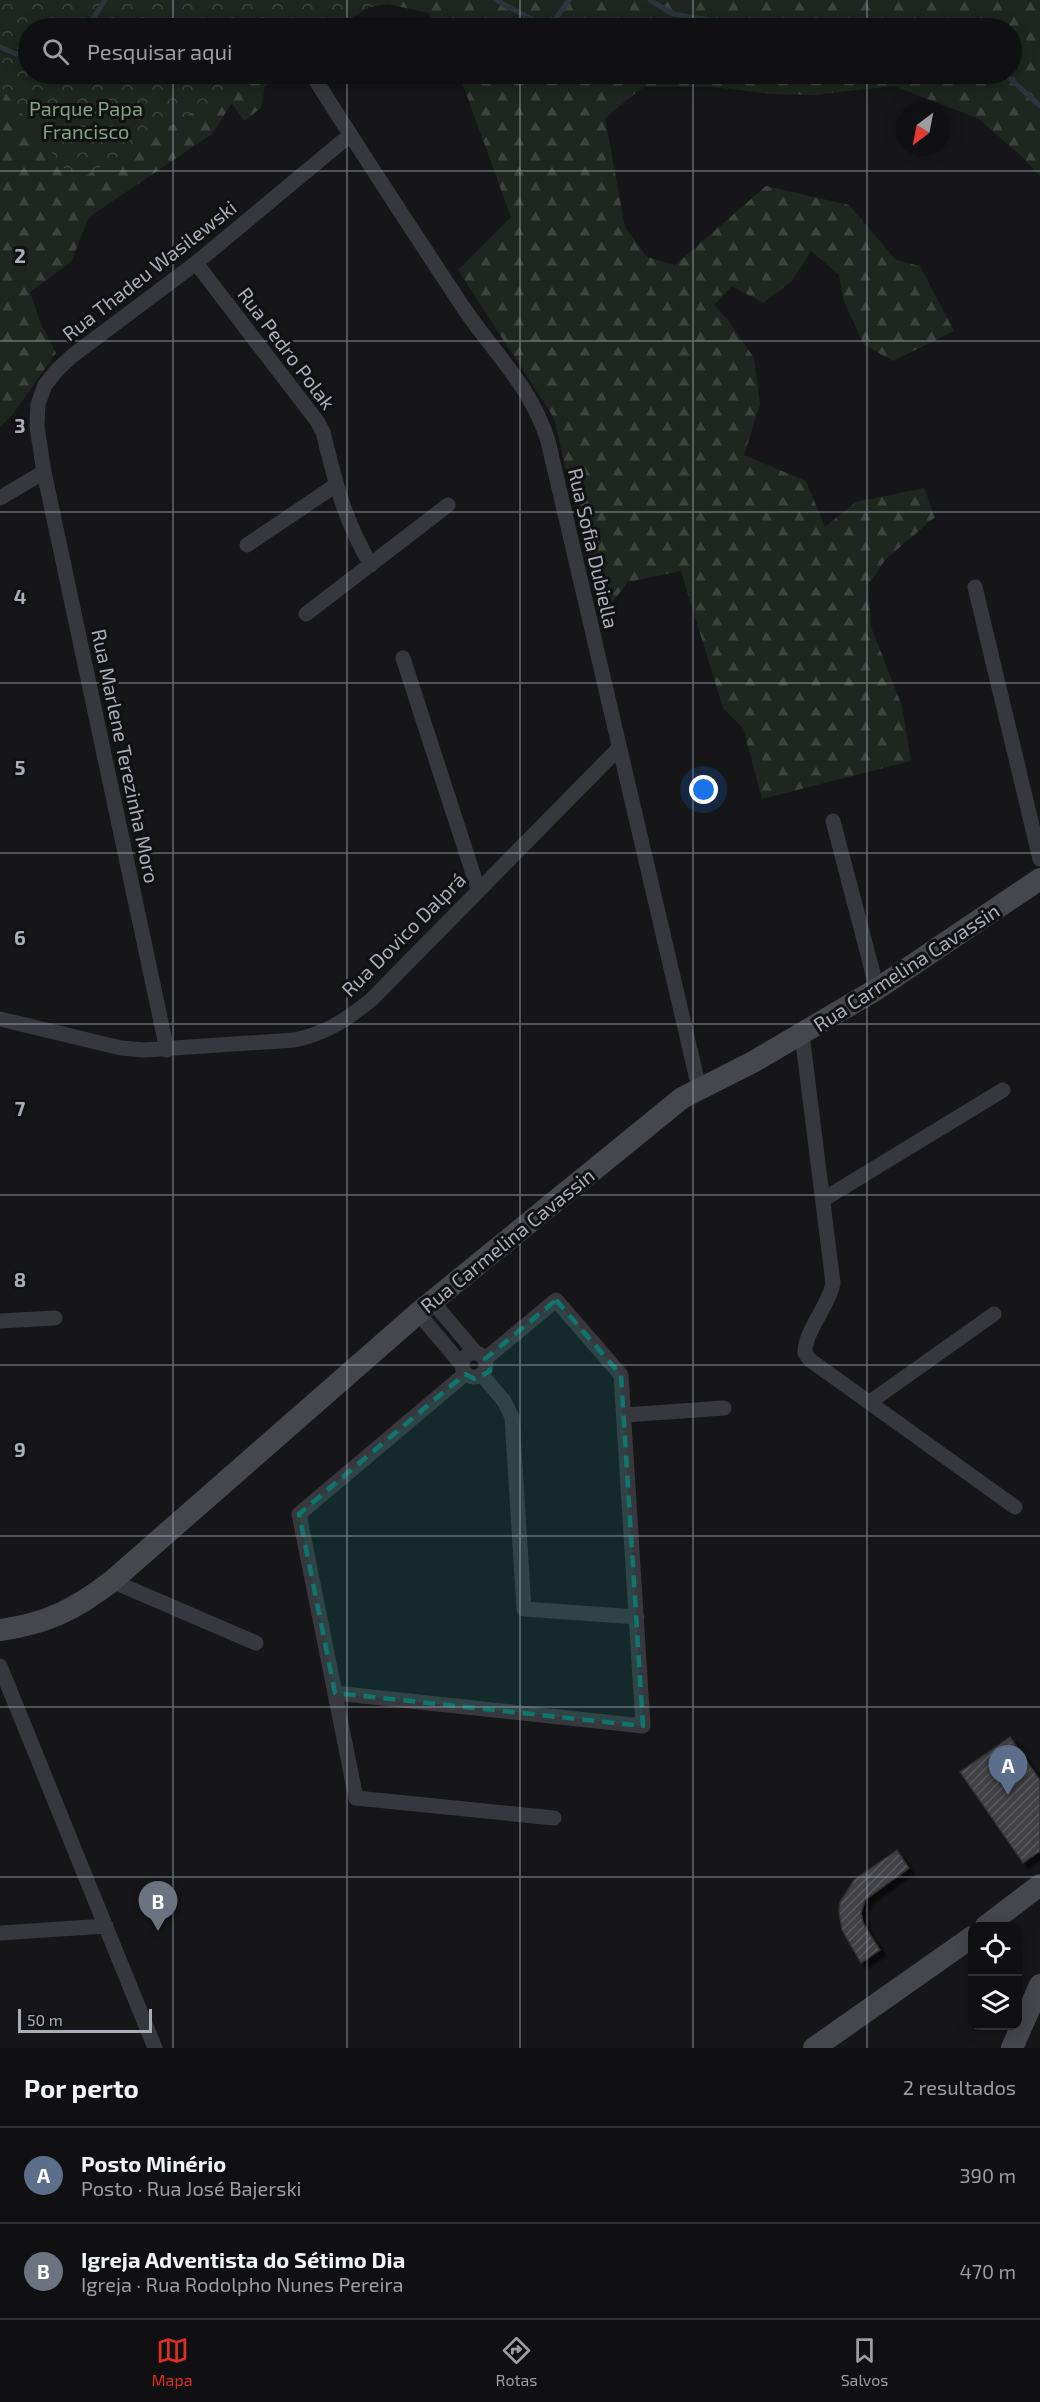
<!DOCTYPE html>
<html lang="pt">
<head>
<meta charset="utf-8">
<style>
  body { margin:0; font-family:"Exo 2",sans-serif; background:#1e1e20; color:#f1f3f6 }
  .controls { position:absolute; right:18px; bottom:18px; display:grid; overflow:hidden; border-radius:12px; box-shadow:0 3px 15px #0003 }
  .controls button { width:54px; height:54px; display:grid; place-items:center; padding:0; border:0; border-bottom:2px solid #303032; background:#101012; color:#f1f3f6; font:30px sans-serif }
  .compass { position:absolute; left:896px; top:102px; width:54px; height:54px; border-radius:50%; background:#101012; box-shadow:0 3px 15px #0003; rotate:212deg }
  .scale { position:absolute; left:18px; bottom:15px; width:134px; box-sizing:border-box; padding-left:6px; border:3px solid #a8adb8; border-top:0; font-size:16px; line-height:21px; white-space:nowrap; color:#a8adb8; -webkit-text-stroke:4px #111113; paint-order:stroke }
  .you { position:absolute; left:704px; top:790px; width:21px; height:21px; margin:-15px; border:4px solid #fff; border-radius:50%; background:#1a73e8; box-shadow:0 0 0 9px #1a73e833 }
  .badge { display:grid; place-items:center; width:39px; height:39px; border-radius:50%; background:#d93025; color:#fff; font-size:20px; font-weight:700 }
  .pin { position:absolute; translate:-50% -50px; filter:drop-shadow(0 2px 3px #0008) }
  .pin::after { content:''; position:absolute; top:32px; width:21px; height:18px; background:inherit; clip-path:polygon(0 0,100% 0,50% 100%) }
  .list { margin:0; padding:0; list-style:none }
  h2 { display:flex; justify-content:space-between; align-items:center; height:78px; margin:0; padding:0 24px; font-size:26px }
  h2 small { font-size:20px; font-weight:400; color:#9c9d9f }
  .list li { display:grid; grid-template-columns:39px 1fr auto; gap:18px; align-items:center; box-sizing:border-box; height:96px; padding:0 24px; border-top:2px solid #303032 }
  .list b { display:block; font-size:22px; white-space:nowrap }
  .list p { margin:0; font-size:20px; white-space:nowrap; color:#9c9d9f }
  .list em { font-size:20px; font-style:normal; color:#9c9d9f }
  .icon { flex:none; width:33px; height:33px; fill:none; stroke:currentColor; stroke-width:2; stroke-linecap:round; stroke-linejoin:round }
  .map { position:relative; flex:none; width:1040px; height:2048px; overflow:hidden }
  .search { position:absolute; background:#101012; box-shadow:0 3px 15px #0003; left:18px; right:18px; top:18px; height:66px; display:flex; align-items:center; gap:15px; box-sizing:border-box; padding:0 21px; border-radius:33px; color:#9c9d9f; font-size:22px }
  .sheet { height:270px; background:#101012 }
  nav { display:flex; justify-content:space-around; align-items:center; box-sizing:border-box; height:84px; border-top:2px solid #303032; background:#101012; font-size:16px; color:#9c9d9f }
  nav a { display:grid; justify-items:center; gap:3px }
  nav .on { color:#d93025 }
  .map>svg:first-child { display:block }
  .forest { fill:url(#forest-firs) }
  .park { fill:url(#park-crowns) }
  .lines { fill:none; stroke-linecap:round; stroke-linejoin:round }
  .stream { stroke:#2c353c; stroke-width:5 }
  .building { fill:url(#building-hatch); stroke:#303034; stroke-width:1.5; filter:url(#shadow) }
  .street { stroke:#37383d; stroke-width:15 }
  .secondary { stroke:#45474d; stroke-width:22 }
  .marked { fill:#0f766e; fill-opacity:0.2; stroke:#0f766e; stroke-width:4.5; stroke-dasharray:12 8; stroke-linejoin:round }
  .grid { fill:none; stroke:#a8adb8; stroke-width:1.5; stroke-opacity:0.55 }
  .labels { text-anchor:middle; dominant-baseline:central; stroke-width:6; stroke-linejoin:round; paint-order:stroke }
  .park-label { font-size:20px; fill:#7fa381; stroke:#111113 }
  .street-label { font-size:20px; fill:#a8adb8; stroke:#111113 }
  .grid-label { font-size:20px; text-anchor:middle; font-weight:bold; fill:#a8adb8; stroke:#111113; stroke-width:6; stroke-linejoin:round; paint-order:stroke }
</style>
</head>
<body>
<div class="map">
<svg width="1040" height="2048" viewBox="0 0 1040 2048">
  <defs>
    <pattern id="forest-firs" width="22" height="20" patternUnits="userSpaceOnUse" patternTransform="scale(1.5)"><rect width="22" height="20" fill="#1e261f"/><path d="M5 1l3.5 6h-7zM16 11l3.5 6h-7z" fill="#3c433d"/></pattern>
    <pattern id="park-crowns" width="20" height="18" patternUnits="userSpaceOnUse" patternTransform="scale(1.5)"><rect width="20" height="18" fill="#1e261f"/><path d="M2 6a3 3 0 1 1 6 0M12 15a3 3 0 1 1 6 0" fill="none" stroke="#3c433d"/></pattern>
    <pattern id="building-hatch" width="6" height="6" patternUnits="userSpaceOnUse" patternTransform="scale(1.5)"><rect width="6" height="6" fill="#404145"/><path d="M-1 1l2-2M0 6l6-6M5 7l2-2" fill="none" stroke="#595a5e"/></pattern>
    <filter id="shadow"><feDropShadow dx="5.5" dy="5.5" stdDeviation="1.5" flood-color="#0009"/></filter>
  </defs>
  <rect width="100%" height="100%" fill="#161618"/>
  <path class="forest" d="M 0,0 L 1040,0 L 1040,176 L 1020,155 L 979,119 L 894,86 L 814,95 L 772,94 L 714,87 L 643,87 L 605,118 L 625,227 L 647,257 L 675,265 L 766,186 L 849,205 L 896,260 L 920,266 L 954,331 L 893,361 L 864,345 L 843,299 L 839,275 L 811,251 L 792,281 L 763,303 L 732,286 L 714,305 L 728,320 L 754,358 L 760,404 L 744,455 L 806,481 L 825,527 L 856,502 L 924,488 L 935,517 L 885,560 L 868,585 L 871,627 L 902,706 L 911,761 L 762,799 L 743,728 L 723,708 L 681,571 L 628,582 L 614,600 L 598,608 L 554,418 L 458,270 L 511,217 L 459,74 L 1012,74 L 1012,28 L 436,28 L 428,13 L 388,4 L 347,11 L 28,28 L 28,74 L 282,74 L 265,86 L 261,108 L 244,121 L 232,103 L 212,134 L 89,217 L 71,262 L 30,292 L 41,324 L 56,353 L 13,414 L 0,427 Z"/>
  <path class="park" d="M 0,0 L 382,0 L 334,28 L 28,28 L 28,74 L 258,74 L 75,182 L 0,86 Z"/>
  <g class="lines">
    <path class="stream" d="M 496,0 L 548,28
      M 650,0 L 673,14 L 759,28
      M 87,28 L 105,0
      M 549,28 L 569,0
      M 0,47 L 16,54 L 28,51
      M 1005,74 L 1040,106"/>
  </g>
  <path class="building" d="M 1010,1737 L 1040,1780 L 1040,1851 L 1023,1863 L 960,1772 Z
    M 897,1850 L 909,1868 L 865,1900 L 861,1913 L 863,1923 L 880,1950 L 861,1963 L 842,1930 L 839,1912 L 840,1902 L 854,1880 Z"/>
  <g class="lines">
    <path class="street" d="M 313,76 C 363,155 414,233 465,310 C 496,355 531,387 548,441 L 699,1088
      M 196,263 L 317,421 L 323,432 C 335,481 344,520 371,565
      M 0,498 L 44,472
      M 247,545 L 336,485
      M 975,587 L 1040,859
      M 306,614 L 448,505
      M 403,658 L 478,889
      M 833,821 L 877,989
      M 0,1019 L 121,1048 L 144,1050 L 294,1040 C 325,1034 346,1020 371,1000 L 619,748
      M 802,1034 L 833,1283 C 829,1306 804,1332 805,1353 L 810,1360 L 1015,1507
      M 167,1050 L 44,472 L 37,427 L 38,404 L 45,385 L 57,370 L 72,356 L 196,263 L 350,135
      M 824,1199 L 1003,1090
      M 432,1301 L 476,1353
      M 418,1313 L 462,1365
      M 0,1321 L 55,1318
      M462 1365a12 12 0 1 1 24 0a12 12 0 1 1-24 0Z
      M 465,1374 L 299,1514 L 356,1798 L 554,1818
      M 482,1375 L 504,1401 L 512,1417 L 524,1609 L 637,1617
      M 870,1402 L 994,1314
      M 625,1415 L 724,1408
      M 112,1581 L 256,1643
      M 0,1666 L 155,2048
      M 335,1693 L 643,1726 L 621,1375 L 556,1300 L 485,1359
      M 0,1933 L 106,1926"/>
    <path class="secondary" d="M 0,1630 C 46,1624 76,1609 112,1581 L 418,1313 L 682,1098 L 753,1062 L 877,989 L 1040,879
      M 986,1926 L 1040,1885
      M 814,2048 L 972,1937
      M 1012,2048 L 1040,1985"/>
  </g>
  <path class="marked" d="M 556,1300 L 621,1375 L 643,1726 L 335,1693 L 299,1514 L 465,1374 L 475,1379 L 490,1371 L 485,1359 Z"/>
  <path class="grid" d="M 173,0 L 173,28M 347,0 L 347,28M 520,0 L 520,28M 693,0 L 693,28M 867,0 L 867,28M 173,74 L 173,2048M 347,74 L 347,2048M 520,74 L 520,2048M 693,74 L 693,2048M 867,74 L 867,2048M 0,171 L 1040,171M 0,341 L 1040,341M 0,512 L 1040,512M 0,683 L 1040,683M 0,853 L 1040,853M 0,1024 L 1040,1024M 0,1195 L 1040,1195M 0,1365 L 1040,1365M 0,1536 L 1040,1536M 0,1707 L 1040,1707M 0,1877 L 1040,1877"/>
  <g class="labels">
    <g class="park-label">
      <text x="86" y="108">Parque Papa<tspan x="86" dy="23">Francisco</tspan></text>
    </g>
    <g class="street-label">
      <text transform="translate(149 270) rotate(-38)">Rua Thadeu Wasilewski</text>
      <text transform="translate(287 348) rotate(53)">Rua Pedro Polak</text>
      <text transform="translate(594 548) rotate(77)">Rua Sofia Dubiella</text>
      <text transform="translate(126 756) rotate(78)">Rua Marlene Terezinha Moro</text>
      <text transform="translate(403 934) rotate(-45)">Rua Dovico Dalprá</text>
      <text transform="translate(906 967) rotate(-33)">Rua Carmelina Cavassin</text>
      <text transform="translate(507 1240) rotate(-39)">Rua Carmelina Cavassin</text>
    </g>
  </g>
  <g class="grid-label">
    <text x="20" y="263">2</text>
    <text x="20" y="433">3</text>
    <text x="20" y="604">4</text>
    <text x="20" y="775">5</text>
    <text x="20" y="945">6</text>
    <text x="20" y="1116">7</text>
    <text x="20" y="1287">8</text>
    <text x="20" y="1457">9</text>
  </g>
</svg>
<div class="controls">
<button><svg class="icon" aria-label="locate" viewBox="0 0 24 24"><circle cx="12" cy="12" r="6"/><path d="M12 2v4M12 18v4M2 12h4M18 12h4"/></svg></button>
<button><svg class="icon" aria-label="layers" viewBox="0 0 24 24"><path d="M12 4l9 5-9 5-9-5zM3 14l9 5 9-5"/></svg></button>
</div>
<svg class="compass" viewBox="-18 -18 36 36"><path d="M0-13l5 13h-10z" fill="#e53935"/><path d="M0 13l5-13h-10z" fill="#9c9d9f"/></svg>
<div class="scale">50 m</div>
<div class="you"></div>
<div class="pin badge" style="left:1008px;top:1795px;background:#5c6f8a">A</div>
<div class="pin badge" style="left:158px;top:1931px;background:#6b7280">B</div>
<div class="search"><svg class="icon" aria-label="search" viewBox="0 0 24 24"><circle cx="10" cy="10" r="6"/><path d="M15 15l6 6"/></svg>Pesquisar aqui</div>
</div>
<section class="sheet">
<h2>Por perto<small>2 resultados</small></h2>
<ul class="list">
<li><span class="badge" style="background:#5c6f8a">A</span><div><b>Posto Minério</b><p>Posto · Rua José Bajerski</p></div><em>390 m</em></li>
<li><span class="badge" style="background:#6b7280">B</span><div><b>Igreja Adventista do Sétimo Dia</b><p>Igreja · Rua Rodolpho Nunes Pereira</p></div><em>470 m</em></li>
</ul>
</section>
<nav>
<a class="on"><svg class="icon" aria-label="map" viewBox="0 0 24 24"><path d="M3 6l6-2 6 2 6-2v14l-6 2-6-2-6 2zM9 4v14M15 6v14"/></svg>Mapa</a>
<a><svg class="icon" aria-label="directions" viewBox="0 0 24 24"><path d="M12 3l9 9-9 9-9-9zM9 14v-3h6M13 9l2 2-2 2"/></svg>Rotas</a>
<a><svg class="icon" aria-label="saved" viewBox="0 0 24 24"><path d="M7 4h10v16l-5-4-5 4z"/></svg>Salvos</a>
</nav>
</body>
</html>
